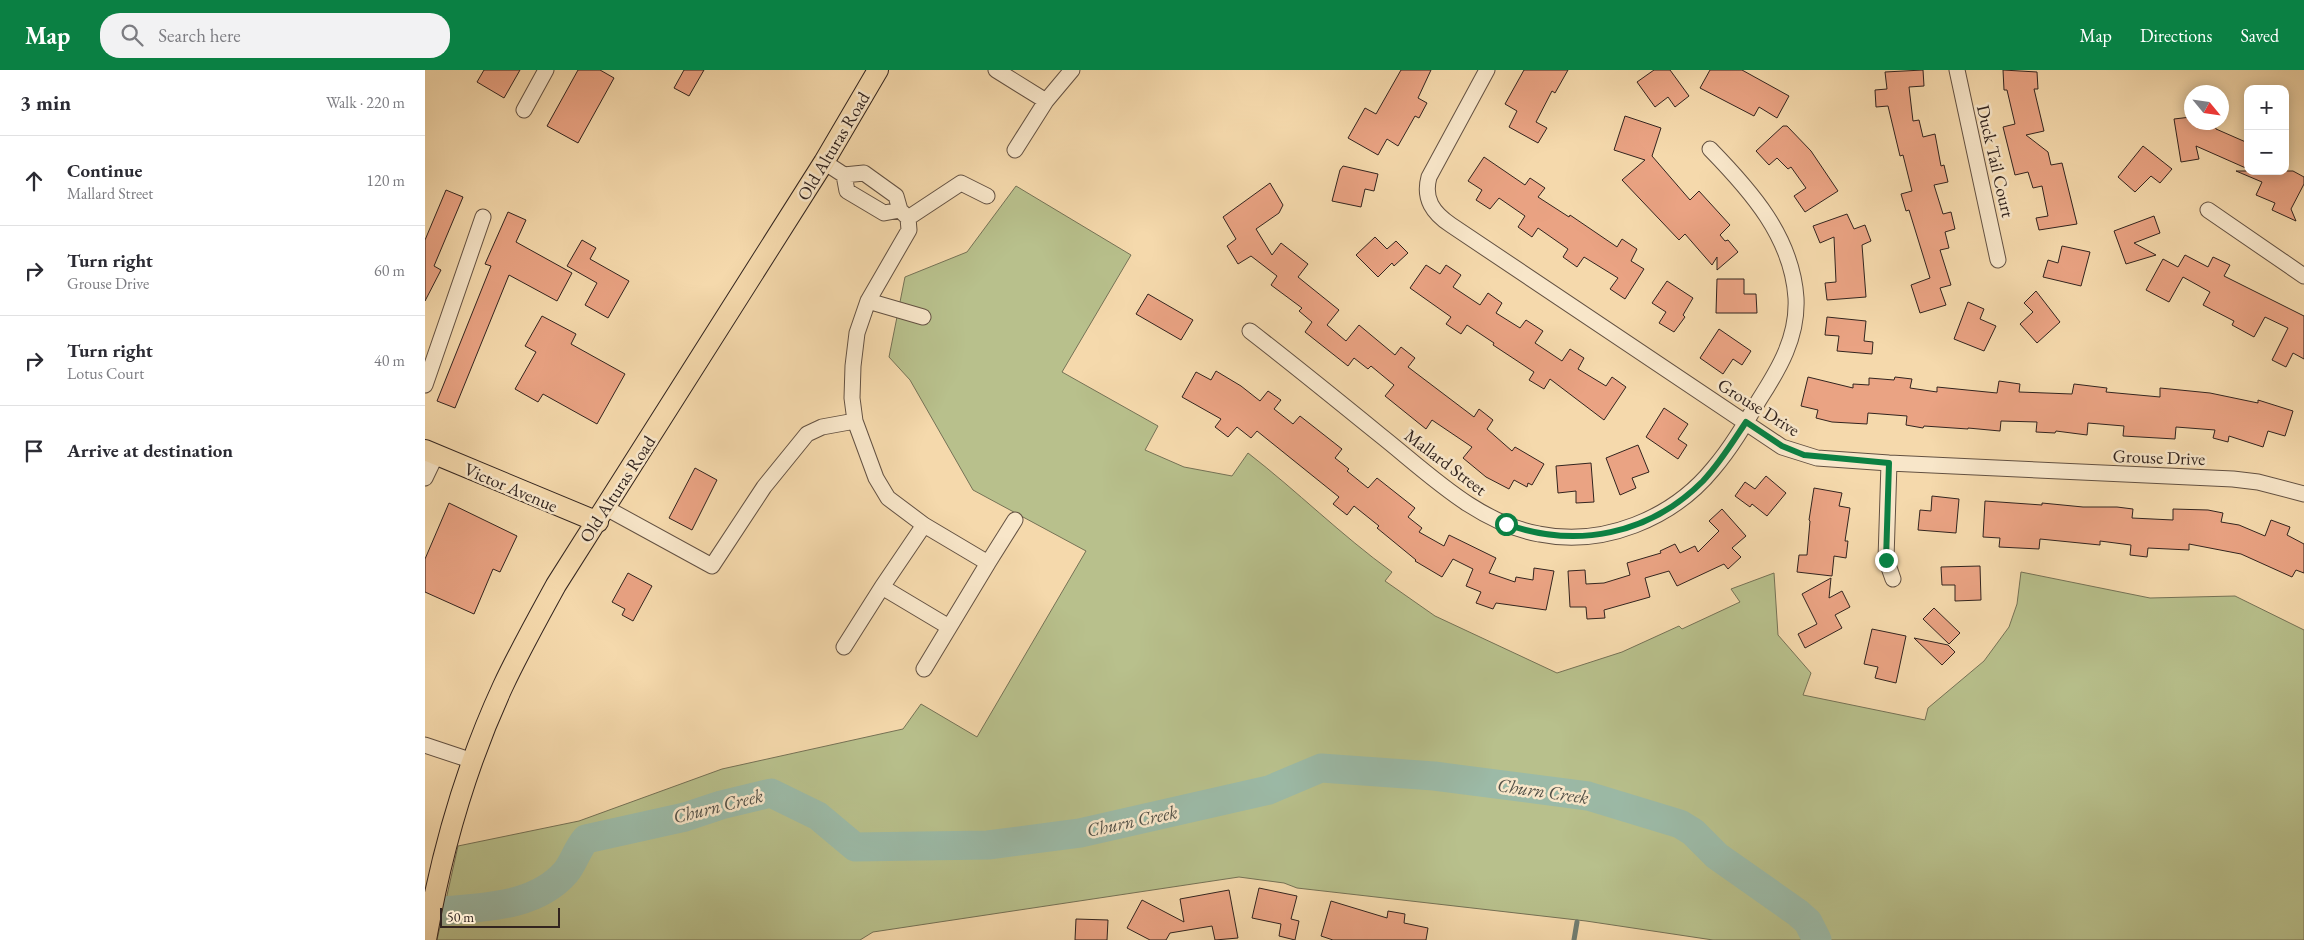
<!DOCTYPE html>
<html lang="en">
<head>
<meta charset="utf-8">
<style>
  body { margin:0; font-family:"EB Garamond",serif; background:#f2f2f3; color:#2b2b33 }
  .controls { position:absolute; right:15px; top:15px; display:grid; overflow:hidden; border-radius:10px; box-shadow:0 2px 12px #0003 }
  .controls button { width:45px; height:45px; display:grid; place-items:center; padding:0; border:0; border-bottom:1px solid #e1e1e2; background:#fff; color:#2b2b33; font:25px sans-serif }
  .compass { position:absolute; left:1759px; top:15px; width:45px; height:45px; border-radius:50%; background:#fff; box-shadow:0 2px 12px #0003; rotate:119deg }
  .scale { position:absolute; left:15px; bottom:12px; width:120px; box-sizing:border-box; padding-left:5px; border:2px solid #32241f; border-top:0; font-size:14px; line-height:18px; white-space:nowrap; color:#32241f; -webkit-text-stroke:4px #f8e6c9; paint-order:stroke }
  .stop { position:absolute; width:15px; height:15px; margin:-11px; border:4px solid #0b8043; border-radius:50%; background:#fff }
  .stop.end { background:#0b8043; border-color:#fff; box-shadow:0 1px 5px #0008 }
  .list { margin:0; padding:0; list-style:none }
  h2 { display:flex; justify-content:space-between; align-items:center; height:65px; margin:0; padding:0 20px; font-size:21px }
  h2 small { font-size:16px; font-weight:400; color:#7c7c81 }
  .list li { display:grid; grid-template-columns:32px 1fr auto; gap:15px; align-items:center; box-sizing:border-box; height:90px; padding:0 20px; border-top:1px solid #e1e1e2 }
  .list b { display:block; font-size:19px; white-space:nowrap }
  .list p { margin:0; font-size:16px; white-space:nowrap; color:#7c7c81 }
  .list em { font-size:16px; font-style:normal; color:#7c7c81 }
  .icon { flex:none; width:28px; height:28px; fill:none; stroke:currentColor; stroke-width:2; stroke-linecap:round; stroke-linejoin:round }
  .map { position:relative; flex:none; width:1879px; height:870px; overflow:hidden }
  header { display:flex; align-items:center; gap:30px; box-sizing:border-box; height:70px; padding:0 25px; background:#0b8043; color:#fff }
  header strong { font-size:24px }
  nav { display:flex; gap:28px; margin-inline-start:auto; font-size:18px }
  .search { width:350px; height:45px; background:#f2f2f3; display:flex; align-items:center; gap:12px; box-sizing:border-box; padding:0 18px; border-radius:20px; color:#7c7c81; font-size:19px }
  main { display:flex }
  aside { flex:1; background:#fff }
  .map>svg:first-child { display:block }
  .green { fill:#b8c08c; stroke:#757256 }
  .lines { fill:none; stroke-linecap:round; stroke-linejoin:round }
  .stream { stroke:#727e71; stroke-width:5 }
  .river { stroke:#9cbaa7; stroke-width:29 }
  .building { fill:#eaa383; stroke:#32241f }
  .minor-casing { stroke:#635142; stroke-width:17 }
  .major-casing { stroke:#32241f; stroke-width:22 }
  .minor { stroke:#f8e6c9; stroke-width:15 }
  .major { stroke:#f5d9ac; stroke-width:20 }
  .route { stroke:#0b8043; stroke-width:6 }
  .labels { text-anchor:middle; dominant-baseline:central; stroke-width:5; stroke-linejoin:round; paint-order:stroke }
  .street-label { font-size:18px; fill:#32241f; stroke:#f8e6c9 }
  .water-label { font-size:19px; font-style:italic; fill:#525148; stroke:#f8e6c9 }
</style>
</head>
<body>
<header>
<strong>Map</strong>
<div class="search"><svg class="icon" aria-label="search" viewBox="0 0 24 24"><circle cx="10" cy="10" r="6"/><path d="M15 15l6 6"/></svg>Search here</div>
<nav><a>Map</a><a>Directions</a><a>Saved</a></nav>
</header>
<main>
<aside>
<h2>3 min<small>Walk · 220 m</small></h2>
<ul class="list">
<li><svg class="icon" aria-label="ahead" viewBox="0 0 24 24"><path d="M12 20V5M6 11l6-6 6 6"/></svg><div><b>Continue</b><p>Mallard Street</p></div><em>120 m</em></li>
<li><svg class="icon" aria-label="right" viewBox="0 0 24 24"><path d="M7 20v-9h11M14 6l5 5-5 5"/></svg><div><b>Turn right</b><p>Grouse Drive</p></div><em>60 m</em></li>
<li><svg class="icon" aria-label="right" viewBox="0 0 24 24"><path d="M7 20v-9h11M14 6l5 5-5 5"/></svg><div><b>Turn right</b><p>Lotus Court</p></div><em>40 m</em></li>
<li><svg class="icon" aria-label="arrive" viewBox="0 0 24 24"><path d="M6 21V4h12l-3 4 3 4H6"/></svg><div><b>Arrive at destination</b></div></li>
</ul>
</aside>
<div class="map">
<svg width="1879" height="870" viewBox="0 0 1879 870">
  <rect width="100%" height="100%" fill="#f5d9ac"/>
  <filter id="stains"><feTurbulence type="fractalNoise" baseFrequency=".004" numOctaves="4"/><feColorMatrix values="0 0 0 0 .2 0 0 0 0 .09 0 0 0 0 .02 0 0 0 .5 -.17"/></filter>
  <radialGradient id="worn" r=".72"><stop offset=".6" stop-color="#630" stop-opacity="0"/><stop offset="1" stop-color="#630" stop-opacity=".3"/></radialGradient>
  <path class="green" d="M 591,116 L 706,185 L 637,302 L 733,356 L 720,380 L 759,397 L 807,406 L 823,383 C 872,421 916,465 967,502 L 960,511 L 1010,546 L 1132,603 L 1197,582 L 1254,556 L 1257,559 L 1315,532 L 1306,519 L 1349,503 L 1353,565 L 1386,603 L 1378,625 L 1500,650 L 1503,638 L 1559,591 L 1584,557 L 1592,534 L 1596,502 L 1725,528 L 1810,526 L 1879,560 L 1879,870 L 1288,870 L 1161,851 L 872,818 L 859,813 L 814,807 L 448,862 L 435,870 L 12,870 L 33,776 L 154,751 L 297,699 L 478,659 L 496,634 L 552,667 L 661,481 L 548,420 L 485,310 L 464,287 L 480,207 L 542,182 Z"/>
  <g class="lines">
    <path class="stream" d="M 1149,870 L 1152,852"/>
    <path class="river" d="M 18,841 C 59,837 111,837 141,802 C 149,792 152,779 161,769 L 260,747 L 296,735 L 346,723 L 393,746 L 430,777 L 563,775 L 655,763 L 844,720 L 896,698 L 1009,706 L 1163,726 L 1255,754 L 1268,762 L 1292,786 L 1373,843 L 1383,852 L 1392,870"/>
  </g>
  <path class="building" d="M 59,0 L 95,0 L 79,28 L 52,12 Z
    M 153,0 L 175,0 L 189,8 L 153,73 L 122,56 Z
    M 259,0 L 279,0 L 264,26 L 249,18 Z
    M 976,0 L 1006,0 L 993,28 L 1002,33 L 994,48 L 990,46 L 973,76 L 962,69 L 953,85 L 923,68 L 940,38 L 951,44 Z
    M 1099,0 L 1143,0 L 1130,23 L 1127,21 L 1111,52 L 1122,58 L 1113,73 L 1084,57 L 1092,41 L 1080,34 Z
    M 1229,0 L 1245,0 L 1264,26 L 1250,37 L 1243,27 L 1230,37 L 1212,12 Z
    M 1285,0 L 1317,0 L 1364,26 L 1352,48 L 1334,37 L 1329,46 L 1275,18 Z
    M 1498,0 L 1499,16 L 1484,17 L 1488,51 L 1494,50 L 1498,67 L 1510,64 L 1516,96 L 1519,95 L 1523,112 L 1509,115 L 1518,144 L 1526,142 L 1530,159 L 1520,162 L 1524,178 L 1515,180 L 1526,215 L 1515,218 L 1521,235 L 1495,243 L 1486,215 L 1505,208 L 1484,140 L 1481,141 L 1476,124 L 1487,121 L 1478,85 L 1475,86 L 1463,36 L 1451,37 L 1450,20 L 1462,19 L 1460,2 Z
    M 1578,0 L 1612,2 L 1613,19 L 1609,19 L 1619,61 L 1601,65 L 1623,82 L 1626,95 L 1637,93 L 1652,154 L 1614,160 L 1611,148 L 1623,146 L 1617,116 L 1608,118 L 1603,102 L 1590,105 L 1578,57 L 1590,54 L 1582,20 L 1579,20 Z
    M 1200,46 L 1236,58 L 1227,86 L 1265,130 L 1274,121 L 1305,155 L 1295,165 L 1300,171 L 1303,170 L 1313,182 L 1292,200 L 1292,187 L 1287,195 L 1260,164 L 1254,170 L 1197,110 L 1220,90 L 1189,80 Z
    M 1766,47 L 1766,52 L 1789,52 L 1791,59 L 1823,73 L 1823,99 L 1771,76 L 1774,89 L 1756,92 L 1749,49 Z
    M 1358,56 L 1362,56 L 1386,81 L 1413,121 L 1380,142 L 1369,126 L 1381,118 L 1366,97 L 1363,99 L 1352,88 L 1344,95 L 1331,81 Z
    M 1718,76 L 1747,99 L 1735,113 L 1726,106 L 1710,122 L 1693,107 Z
    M 1059,87 L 1100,115 L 1105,108 L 1120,118 L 1113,127 L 1144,147 L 1145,145 L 1192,177 L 1197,169 L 1212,179 L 1206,191 L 1219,199 L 1200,229 L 1185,219 L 1193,208 L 1159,187 L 1152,197 L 1138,187 L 1143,179 L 1113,158 L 1107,167 L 1093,157 L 1100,146 L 1074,128 L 1065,139 L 1051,130 L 1057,120 L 1043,111 Z
    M 918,96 L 953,104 L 949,121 L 940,119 L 936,137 L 907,131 L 915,100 Z
    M 1811,101 L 1868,101 L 1879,107 L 1879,114 L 1866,139 L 1871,151 L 1847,140 L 1850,133 L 1831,125 L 1837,112 Z
    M 845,113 L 858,135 L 854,143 L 831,159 L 847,185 L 856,173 L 883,194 L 873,207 L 914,240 L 902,255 L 921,271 L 934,255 L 970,285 L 976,277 L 990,288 L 983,297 L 1049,347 L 1054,339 L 1068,350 L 1062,359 L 1087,381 L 1090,377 L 1119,394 L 1107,415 L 1103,413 L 1102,417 L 1089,410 L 1084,419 L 1061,407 L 1038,388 L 1047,377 L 1007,350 L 1001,359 L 960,326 L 969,315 L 946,296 L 943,299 L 929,288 L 923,296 L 880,262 L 887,252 L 874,241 L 877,238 L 846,215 L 852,206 L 826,186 L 813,194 L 802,176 L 811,169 L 798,147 Z
    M 21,120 L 38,127 L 9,196 L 16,200 L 0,231 L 0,170 Z
    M 83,142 L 101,150 L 91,172 L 147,203 L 132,231 L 84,205 L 30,338 L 12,331 L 66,196 L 60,194 Z
    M 1422,144 L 1429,159 L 1440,155 L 1446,171 L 1437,175 L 1441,227 L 1402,230 L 1400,213 L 1411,212 L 1409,167 L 1395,173 L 1388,156 Z
    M 1729,146 L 1735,163 L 1709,173 L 1731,185 L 1701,194 L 1689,161 Z
    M 950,167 L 962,179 L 971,171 L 983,183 L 969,196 L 967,193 L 953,207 L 931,185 Z
    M 157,170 L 171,178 L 165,189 L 204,211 L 183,248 L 160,235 L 172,213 L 142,196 Z
    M 1637,176 L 1665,182 L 1656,216 L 1618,207 L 1623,190 L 1633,193 Z
    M 1760,185 L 1783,197 L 1788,187 L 1805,195 L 1799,206 L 1879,246 L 1879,289 L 1868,283 L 1861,297 L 1847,290 L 1863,258 L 1840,247 L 1829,267 L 1807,255 L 1809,251 L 1778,235 L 1785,222 L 1758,207 L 1744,232 L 1721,220 L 1738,189 L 1753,197 Z
    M 1001,195 L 1015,204 L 1021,195 L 1036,205 L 1028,217 L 1055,235 L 1063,223 L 1077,233 L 1071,243 L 1095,258 L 1101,250 L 1118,261 L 1110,273 L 1137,291 L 1145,279 L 1159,288 L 1153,299 L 1181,316 L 1187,307 L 1201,317 L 1179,350 L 1125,309 L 1119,319 L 1104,310 L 1109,302 L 1068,275 L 1069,273 L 1042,255 L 1036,264 L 1021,254 L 1026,247 L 985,218 Z
    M 1292,209 L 1319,209 L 1319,224 L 1331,224 L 1332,243 L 1291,243 Z
    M 1242,211 L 1268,228 L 1258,245 L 1260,247 L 1249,262 L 1234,253 L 1241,242 L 1227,233 Z
    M 1611,221 L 1635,252 L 1612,273 L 1595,254 L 1608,242 L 1599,233 Z
    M 723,224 L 768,250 L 756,270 L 711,244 Z
    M 1543,232 L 1559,239 L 1555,249 L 1571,256 L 1559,281 L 1529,269 Z
    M 117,246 L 151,264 L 146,274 L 200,304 L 172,354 L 118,324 L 113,332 L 90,319 L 111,282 L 100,276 Z
    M 1402,247 L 1441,251 L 1439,271 L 1448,272 L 1447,284 L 1412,281 L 1414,266 L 1400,265 Z
    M 1294,259 L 1326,281 L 1317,295 L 1308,289 L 1298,304 L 1275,288 Z
    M 791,301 L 816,316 L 835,331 L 843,321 L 856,330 L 849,339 L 868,354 L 875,346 L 917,379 L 910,388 L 924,399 L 922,401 L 943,418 L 952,408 L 990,438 L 983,447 L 997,458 L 994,462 L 1019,476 L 1024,465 L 1071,488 L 1064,503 L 1090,512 L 1091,507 L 1108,510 L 1109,498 L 1129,501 L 1121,540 L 1071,533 L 1068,539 L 1051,533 L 1056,522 L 1041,516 L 1048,499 L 1028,489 L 1017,507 L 990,491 L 991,490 L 952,458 L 954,456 L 929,436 L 922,445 L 908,434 L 914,427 L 832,361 L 826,368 L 812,357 L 803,367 L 790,357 L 796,349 L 757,327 L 771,302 L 786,310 Z
    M 1383,307 L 1428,318 L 1428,314 L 1444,315 L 1444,308 L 1469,310 L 1470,307 L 1487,309 L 1485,318 L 1512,322 L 1512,317 L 1572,323 L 1574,311 L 1595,314 L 1594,322 L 1647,324 L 1649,314 L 1682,318 L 1681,322 L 1735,327 L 1735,318 L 1785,323 L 1833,333 L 1833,330 L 1868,341 L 1860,366 L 1843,361 L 1838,377 L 1804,366 L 1803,372 L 1788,368 L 1790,360 L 1751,357 L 1750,369 L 1698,366 L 1699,356 L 1663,353 L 1662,365 L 1631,361 L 1630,363 L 1611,362 L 1612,352 L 1576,351 L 1575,361 L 1543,358 L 1543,359 L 1499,356 L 1498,358 L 1481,355 L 1482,346 L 1443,343 L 1442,354 L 1407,352 L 1391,348 L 1393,340 L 1376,336 Z
    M 1239,338 L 1263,354 L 1253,369 L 1262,375 L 1253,389 L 1221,367 Z
    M 1213,375 L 1224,402 L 1207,408 L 1211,418 L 1195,425 L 1181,388 Z
    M 1166,393 L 1169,432 L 1151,433 L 1151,421 L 1133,423 L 1131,396 Z
    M 270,398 L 292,410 L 267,460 L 244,448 Z
    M 1341,406 L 1361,423 L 1342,446 L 1327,434 L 1325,437 L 1310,426 L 1320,412 L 1330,419 Z
    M 1389,418 L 1417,423 L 1414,436 L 1425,438 L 1420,471 L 1423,471 L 1421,488 L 1409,486 L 1407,506 L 1372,502 L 1374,485 L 1382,485 L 1385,451 L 1384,450 Z
    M 1507,426 L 1534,429 L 1531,463 L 1493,460 L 1495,440 L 1506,441 Z
    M 1560,431 L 1617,435 L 1617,433 L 1658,437 L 1692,437 L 1708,439 L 1707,448 L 1748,450 L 1748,439 L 1783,440 L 1798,443 L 1796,452 L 1814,455 L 1840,466 L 1846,450 L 1865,457 L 1862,465 L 1879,474 L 1879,503 L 1871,500 L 1867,507 L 1816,484 L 1764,474 L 1764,480 L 1723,478 L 1722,487 L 1705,485 L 1706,475 L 1675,471 L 1675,475 L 1615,469 L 1614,479 L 1574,477 L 1575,468 L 1558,467 Z
    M 24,433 L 92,466 L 75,502 L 68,499 L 49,544 L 0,522 L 0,489 Z
    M 1297,439 L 1321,466 L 1307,478 L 1316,487 L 1303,499 L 1299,494 L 1252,516 L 1244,501 L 1220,508 L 1225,527 L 1179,540 L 1180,548 L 1162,549 L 1161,537 L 1145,537 L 1143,501 L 1160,500 L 1161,514 L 1179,513 L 1205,505 L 1202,493 L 1236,483 L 1235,481 L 1250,474 L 1255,483 L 1270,476 L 1273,482 L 1294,461 L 1284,451 Z
    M 1555,496 L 1556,530 L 1530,531 L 1530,515 L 1517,515 L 1516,497 Z
    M 203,503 L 227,516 L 208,551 L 197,545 L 200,539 L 187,532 Z
    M 1406,508 L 1404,528 L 1417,521 L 1425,537 L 1410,545 L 1417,558 L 1380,578 L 1373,564 L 1392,554 L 1377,524 Z
    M 1509,538 L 1535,563 L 1524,574 L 1498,549 Z
    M 1447,559 L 1481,566 L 1471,613 L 1450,608 L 1453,597 L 1439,594 Z
    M 1489,568 L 1523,575 L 1530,582 L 1517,595 Z
    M 834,818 L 872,826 L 866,849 L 874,851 L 870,870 L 854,866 L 856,854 L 827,848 Z
    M 804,820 L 813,868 L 790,870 L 787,856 L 745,863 L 741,870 L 725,870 L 702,858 L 717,830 L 759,852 L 755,829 Z
    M 906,831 L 962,848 L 963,841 L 980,844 L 979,853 L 1003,858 L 1001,870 L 908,870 L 896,866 Z
    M 651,849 L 683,850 L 682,870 L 650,870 Z"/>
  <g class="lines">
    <defs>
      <path id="minor" d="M 571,0 L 621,31
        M 1062,0 L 1004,107 C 998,129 1008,143 1026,155 L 1357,377 L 1392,388 L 1464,393 L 1808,409 L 1833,412 L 1879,424
        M 1532,0 L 1573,190
        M 99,40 L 121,0
        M 590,80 L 621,31 L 647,0
        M 399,92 L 419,105 L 439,103 L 471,126 L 475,140 L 483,148 L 484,160 L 443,231 L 432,263 L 428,296 L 427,328 L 430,351 L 451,408 L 463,428 L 499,455 L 563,493 L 590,450
        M 419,105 L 422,121 L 459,143 L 475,140
        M 1783,140 L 1879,206
        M 483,148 L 536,113 L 562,126
        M 443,231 L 498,247
        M 825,261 C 869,295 912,330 955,365 C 1003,403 1052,453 1114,464 C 1178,477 1247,449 1288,399 C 1306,378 1320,354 1334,330 C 1354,299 1373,267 1371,228 C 1367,167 1326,121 1285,79
        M 0,315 L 58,147
        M 1464,393 L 1461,489 L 1468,509
        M 0,408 L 11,385
        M 181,438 L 287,496 L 339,417 L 382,364 L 397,357 L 430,351
        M 457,517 L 499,455
        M 419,577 L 457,517 L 524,557
        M 499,599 L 563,493
        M 0,675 L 48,691"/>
      <path id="major" d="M 0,380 L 173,452
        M 1,870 C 16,784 41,696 78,616 C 94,582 113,548 131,515 L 399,92 L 453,0"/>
    </defs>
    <use href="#minor" class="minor-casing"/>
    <use href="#major" class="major-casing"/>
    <use href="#minor" class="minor"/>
    <use href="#major" class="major"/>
  </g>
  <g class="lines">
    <path class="route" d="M 1081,454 C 1151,479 1224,465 1278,411 C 1295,393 1307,373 1321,352 L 1357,376 L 1379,385 L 1464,393 L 1461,490"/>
  </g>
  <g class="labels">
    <g class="street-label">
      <text transform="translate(408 76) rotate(-59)">Old Alturas Road</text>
      <text transform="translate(1571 91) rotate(77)">Duck Tail Court</text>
      <text transform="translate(1334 337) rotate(32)">Grouse Drive</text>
      <text transform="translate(1734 387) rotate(2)">Grouse Drive</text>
      <text transform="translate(1021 392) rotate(37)">Mallard Street</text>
      <text transform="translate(86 417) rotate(23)">Victor Avenue</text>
      <text transform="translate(192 419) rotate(-57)">Old Alturas Road</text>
    </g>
    <g class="water-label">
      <text transform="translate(1118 721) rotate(8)">Churn Creek</text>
      <text transform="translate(293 736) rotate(-14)">Churn Creek</text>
      <text transform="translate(707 751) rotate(-12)">Churn Creek</text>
    </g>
  </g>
  <rect width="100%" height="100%" filter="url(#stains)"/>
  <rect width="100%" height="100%" fill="url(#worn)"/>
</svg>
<div class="controls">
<button>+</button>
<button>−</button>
</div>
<svg class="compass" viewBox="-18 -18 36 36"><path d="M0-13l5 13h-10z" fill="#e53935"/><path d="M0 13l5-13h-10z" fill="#7c7c81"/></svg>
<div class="scale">50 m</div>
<div class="stop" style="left:1081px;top:454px"></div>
<div class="stop end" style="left:1461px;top:490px"></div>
</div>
</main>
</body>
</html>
